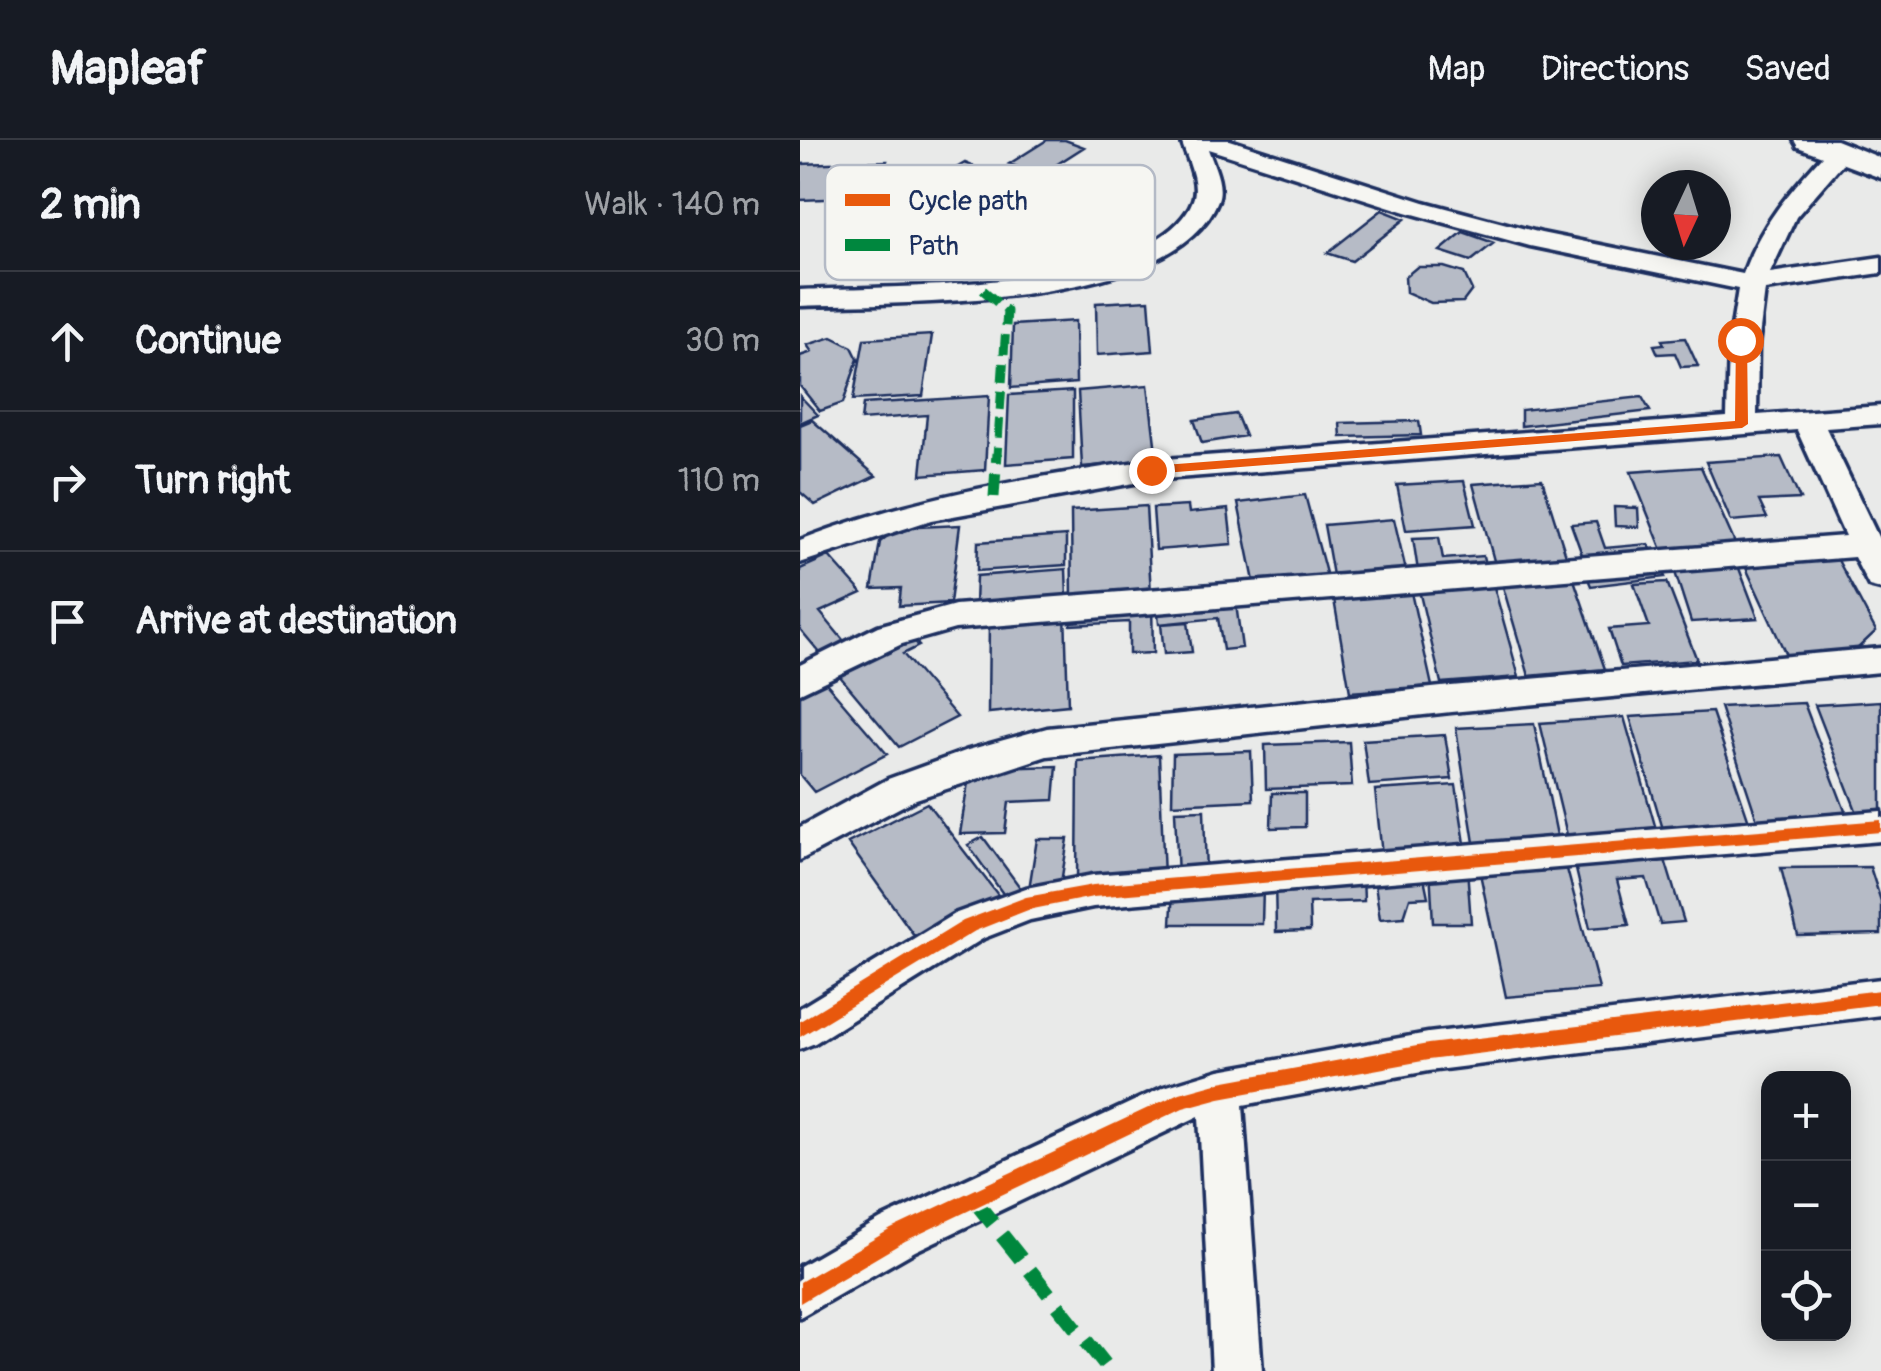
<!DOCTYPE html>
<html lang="en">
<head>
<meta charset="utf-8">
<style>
  body { margin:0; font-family:Pangolin,sans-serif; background:#20242c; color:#f1f3f6 }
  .controls { position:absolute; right:30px; bottom:30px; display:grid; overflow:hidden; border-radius:20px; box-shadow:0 5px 25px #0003 }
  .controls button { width:90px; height:90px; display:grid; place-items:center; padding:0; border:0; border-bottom:2px solid #363941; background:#171b24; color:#f1f3f6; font:50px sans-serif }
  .compass { position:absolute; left:841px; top:30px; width:90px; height:90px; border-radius:50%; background:#171b24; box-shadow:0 5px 25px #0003; rotate:184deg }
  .stop { position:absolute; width:30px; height:30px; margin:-22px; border:8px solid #ea580c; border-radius:50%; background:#fff }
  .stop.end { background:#ea580c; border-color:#fff; box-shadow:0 2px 10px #0008 }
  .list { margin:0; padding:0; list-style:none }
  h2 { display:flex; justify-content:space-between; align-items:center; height:130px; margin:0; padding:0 40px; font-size:42px }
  h2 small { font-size:32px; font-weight:400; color:#9ea1a6 }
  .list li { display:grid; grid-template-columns:65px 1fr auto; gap:30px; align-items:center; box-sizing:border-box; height:140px; padding:0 40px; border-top:2px solid #363941 }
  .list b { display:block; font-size:38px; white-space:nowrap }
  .list em { font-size:32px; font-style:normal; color:#9ea1a6 }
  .icon { flex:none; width:55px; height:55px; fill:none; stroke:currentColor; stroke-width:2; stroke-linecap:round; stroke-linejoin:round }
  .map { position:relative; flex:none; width:1081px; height:1231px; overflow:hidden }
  header { display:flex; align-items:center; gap:60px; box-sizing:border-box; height:140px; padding:0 50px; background:#171b24; border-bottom:2px solid #363941 }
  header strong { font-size:48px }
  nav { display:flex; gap:55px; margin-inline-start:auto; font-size:35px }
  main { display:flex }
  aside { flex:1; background:#171b24 }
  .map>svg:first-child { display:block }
  .building { fill:#b6bbc6; stroke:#1b2f5e; stroke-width:2.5 }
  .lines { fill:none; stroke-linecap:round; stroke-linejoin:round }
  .minor-casing { stroke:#1b2f5e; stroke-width:7 }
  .tertiary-casing { stroke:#1b2f5e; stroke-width:7 }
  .minor { fill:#f6f6f2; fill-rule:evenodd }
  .tertiary { fill:#f6f6f2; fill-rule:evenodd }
  .quiet-far2 { stroke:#00873e; stroke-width:9; stroke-dasharray:19 9; stroke-linecap:butt }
  .quiet-far1 { stroke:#00873e; stroke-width:11; stroke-dasharray:24 11; stroke-linecap:butt }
  .quiet { stroke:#00873e; stroke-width:15; stroke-dasharray:30 15; stroke-linecap:butt }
  .cycleway-casing { stroke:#f6f6f2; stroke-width:6 }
  .cycleway { fill:#e8590c; fill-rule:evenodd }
  .route { fill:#ea580c }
  .key { fill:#f6f6f2; stroke:#b4bac6; stroke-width:2.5 }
  .key-label { font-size:28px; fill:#1b2f5e }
</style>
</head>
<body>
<header>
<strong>Mapleaf</strong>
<nav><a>Map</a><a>Directions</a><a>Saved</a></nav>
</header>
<main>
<aside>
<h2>2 min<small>Walk · 140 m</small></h2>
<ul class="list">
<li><svg class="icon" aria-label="ahead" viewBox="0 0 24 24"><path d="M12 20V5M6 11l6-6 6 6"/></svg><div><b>Continue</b></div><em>30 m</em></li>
<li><svg class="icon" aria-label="right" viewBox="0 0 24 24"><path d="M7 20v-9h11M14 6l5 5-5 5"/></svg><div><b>Turn right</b></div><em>110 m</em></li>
<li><svg class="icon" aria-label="arrive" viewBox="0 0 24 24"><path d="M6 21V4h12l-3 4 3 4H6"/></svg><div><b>Arrive at destination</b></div></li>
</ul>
</aside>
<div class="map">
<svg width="1081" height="1231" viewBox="0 0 1081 1231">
  <rect width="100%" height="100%" fill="#e9eae9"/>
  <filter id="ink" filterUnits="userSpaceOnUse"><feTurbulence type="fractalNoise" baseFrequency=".01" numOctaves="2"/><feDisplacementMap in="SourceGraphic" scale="20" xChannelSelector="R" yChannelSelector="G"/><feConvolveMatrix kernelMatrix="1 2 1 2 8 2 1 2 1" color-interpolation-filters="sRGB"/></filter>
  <g filter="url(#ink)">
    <path class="building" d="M 247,0 L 265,0 L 284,7 L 240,35 L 209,24 Z
      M 87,21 L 78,57 L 0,60 L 0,24 Z
      M 165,23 L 182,30 L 149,49 L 131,43 Z
      M 582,70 L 605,79 L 552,121 L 527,113 Z
      M 663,92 L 694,103 L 671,121 L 640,111 Z
      M 617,127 L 644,127 L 664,133 L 672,150 L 663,162 L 631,163 L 606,152 L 605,137 Z
      M 349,160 L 353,211 L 297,215 L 296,163 Z
      M 275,181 L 276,243 L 211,248 L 213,185 Z
      M 132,195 L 123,256 L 53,260 L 64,199 Z
      M 32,197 L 52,207 L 58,219 L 43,263 L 20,271 L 0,246 L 0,216 L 12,212 L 7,205 Z
      M 885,198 L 898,226 L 881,227 L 875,213 L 858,214 L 854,205 L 864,204 L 862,200 Z
      M 348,245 L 356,312 L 339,322 L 282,327 L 278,251 Z
      M 273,251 L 273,319 L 206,324 L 209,255 Z
      M 0,256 L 18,275 L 0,283 Z
      M 189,256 L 185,330 L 121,335 L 127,275 L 61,280 L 63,264 Z
      M 842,257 L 850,271 L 721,286 L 721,270 Z
      M 436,274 L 445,296 L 402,303 L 394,280 Z
      M 12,280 L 76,336 L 15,365 L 0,352 L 0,285 Z
      M 619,281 L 621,295 L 541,297 L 540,283 Z
      M 981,317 L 1000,359 L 959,361 L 967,378 L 931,381 L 906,322 Z
      M 901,327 L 938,410 L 864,415 L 831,332 Z
      M 742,339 L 768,422 L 696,428 L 673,344 Z
      M 664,341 L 675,385 L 606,390 L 597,345 Z
      M 505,355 L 527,437 L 455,446 L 438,363 Z
      M 346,366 L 351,454 L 272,460 L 271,371 Z
      M 388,366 L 389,373 L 428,369 L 432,404 L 356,410 L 353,368 Z
      M 814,367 L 838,368 L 839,387 L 815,386 Z
      M 594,379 L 607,435 L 534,441 L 524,385 Z
      M 796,382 L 805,408 L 849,404 L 853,414 L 784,420 L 771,384 Z
      M 160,385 L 150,463 L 99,466 L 101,448 L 72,449 L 80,402 L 97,388 Z
      M 266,396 L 266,425 L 177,431 L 178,402 Z
      M 639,397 L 643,419 L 683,416 L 686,428 L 618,431 L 613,398 Z
      M 1032,409 L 1076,491 L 1056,510 L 987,517 L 941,417 Z
      M 29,416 L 62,453 L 20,472 L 49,507 L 25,519 L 0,489 L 0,429 Z
      M 937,423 L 958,478 L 891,482 L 873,426 Z
      M 860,426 L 865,437 L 791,446 L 786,434 Z
      M 266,429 L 267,458 L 175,466 L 176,436 Z
      M 772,434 L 805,529 L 729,536 L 701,440 Z
      M 692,440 L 719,537 L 641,543 L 618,446 Z
      M 867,442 L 897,520 L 821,526 L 809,489 L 849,486 L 834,444 Z
      M 610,448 L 632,546 L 550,552 L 533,454 Z
      M 435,457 L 442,508 L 423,510 L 418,478 L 359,484 L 357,464 Z
      M 352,464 L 353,513 L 329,514 L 329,482 L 271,485 L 272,468 Z
      M 265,472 L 268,565 L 188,573 L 189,479 Z
      M 388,482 L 392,512 L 364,514 L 361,484 Z
      M 107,493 L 119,506 L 103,514 L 157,577 L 99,607 L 33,528 Z
      M 21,537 L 87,614 L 14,652 L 0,635 L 0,548 Z
      M 1081,561 L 1081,677 L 1059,678 L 1015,565 Z
      M 1004,563 L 1050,684 L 960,689 L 920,567 Z
      M 912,572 L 952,690 L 865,696 L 830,577 Z
      M 824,577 L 858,696 L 769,703 L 740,583 Z
      M 734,584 L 759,705 L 675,709 L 656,588 Z
      M 645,595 L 652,639 L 569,645 L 563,600 Z
      M 549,602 L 552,646 L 466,649 L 465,605 Z
      M 451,611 L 453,660 L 372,664 L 373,614 Z
      M 359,615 L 364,737 L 277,744 L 278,621 Z
      M 257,626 L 254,660 L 209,662 L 205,693 L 160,694 L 170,629 Z
      M 656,645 L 666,710 L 582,715 L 575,650 Z
      M 472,653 L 505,653 L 505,687 L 471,688 Z
      M 127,663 L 205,764 L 124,809 L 48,703 Z
      M 404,670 L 406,734 L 378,736 L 375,671 Z
      M 183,697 L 222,750 L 206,758 L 168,705 Z
      M 237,699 L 268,699 L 260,749 L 229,749 Z
      M 862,710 L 884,782 L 860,784 L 846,738 L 817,740 L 829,785 L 790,788 L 773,717 Z
      M 764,718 L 799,849 L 706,857 L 678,724 Z
      M 1070,727 L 1081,761 L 1081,794 L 998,796 L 981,728 Z
      M 630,728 L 667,728 L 671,783 L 633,783 Z
      M 623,733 L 628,757 L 610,758 L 604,777 L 580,779 L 574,737 Z
      M 563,735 L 564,761 L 509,763 L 510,791 L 476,792 L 475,738 Z
      M 463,747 L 462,784 L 371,784 L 373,748 Z"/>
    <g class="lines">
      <defs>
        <path id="minor" d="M 381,0 L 430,0 L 624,62 L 741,93 L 943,134 C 961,82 994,47 1030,7 L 1048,7 L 1051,12 L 1048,17 L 996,77 L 970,133 L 1081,117 L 1081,133 L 965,150 L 958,206 L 957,275 L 1081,266 L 1081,284 L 1026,288 L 1081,403 L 1081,449 L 1069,446 L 1054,417 L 155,489 L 102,504 L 0,553 L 0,525 L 78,486 L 155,465 L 1045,396 L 997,290 L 351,340 L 131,380 L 0,423 L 0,400 C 113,356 232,337 351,320 L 927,277 L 929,206 L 938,149 L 730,106 L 606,72 L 408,9 C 413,24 424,44 418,60 C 375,171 100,162 0,166 L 0,150 C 86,146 357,153 393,60 C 400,42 386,17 381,0 Z
          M 1081,508 L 1081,532 L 651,572 L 247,616 L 116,659 L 0,720 L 0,687 L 88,639 L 168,610 L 247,588 L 651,546 Z
          M 1081,671 L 1081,701 L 293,767 L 230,780 L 184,798 L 15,903 L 0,909 L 0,868 L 154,774 L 226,748 L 293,735 Z
          M 1081,839 L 1081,875 L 628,931 L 443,965 L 462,1231 L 412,1231 L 399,976 L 115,1111 L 0,1177 L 0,1126 L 81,1079 L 364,947 L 420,930 L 628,893 Z"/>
        <path id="tertiary" d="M 994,0 L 1036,0 L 1081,18 L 1081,38 L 998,7 Z"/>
      </defs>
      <use href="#minor" class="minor-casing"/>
      <use href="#tertiary" class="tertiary-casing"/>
      <use href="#minor" class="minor"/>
      <use href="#tertiary" class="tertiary"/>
      <path class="quiet-far2" d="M 183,150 L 207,171 L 197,316"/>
      <path class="quiet-far1" d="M 194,357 L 197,313"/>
      <path class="quiet" d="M 174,1060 L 310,1231"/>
      <defs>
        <path id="cycleway" d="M 1081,680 L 1081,692 L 293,757 L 228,770 L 175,791 L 0,897 L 0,881 L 163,781 L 226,757 L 293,745 Z
          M 1081,850 L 1081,864 L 628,920 L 420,958 L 383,968 L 105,1101 L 0,1163 L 0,1142 L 91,1089 L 380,953 L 420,942 L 628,904 Z"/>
      </defs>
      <use href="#cycleway" class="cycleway-casing"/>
      <use href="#cycleway" class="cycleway"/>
    </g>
  </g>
  <path class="route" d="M 936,197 L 947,200 L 948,284 L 942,288 L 351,334 L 344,330 L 351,326 L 935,281 Z"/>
  <rect x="25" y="25" width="330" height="115" rx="15" class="key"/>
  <rect x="45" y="54" width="45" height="12" fill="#e8590c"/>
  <rect x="45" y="99" width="45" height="12" fill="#00873e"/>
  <g class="key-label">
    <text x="108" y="70">Cycle path</text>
    <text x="108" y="115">Path</text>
  </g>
</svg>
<div class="controls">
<button>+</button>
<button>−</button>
<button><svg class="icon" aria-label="locate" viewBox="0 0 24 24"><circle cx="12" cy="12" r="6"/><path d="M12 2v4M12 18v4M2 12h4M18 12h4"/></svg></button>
</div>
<svg class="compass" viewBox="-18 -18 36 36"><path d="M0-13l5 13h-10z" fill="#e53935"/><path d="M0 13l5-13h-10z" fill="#9ea1a6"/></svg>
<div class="stop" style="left:940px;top:200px"></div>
<div class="stop end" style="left:351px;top:330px"></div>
</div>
</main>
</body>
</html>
